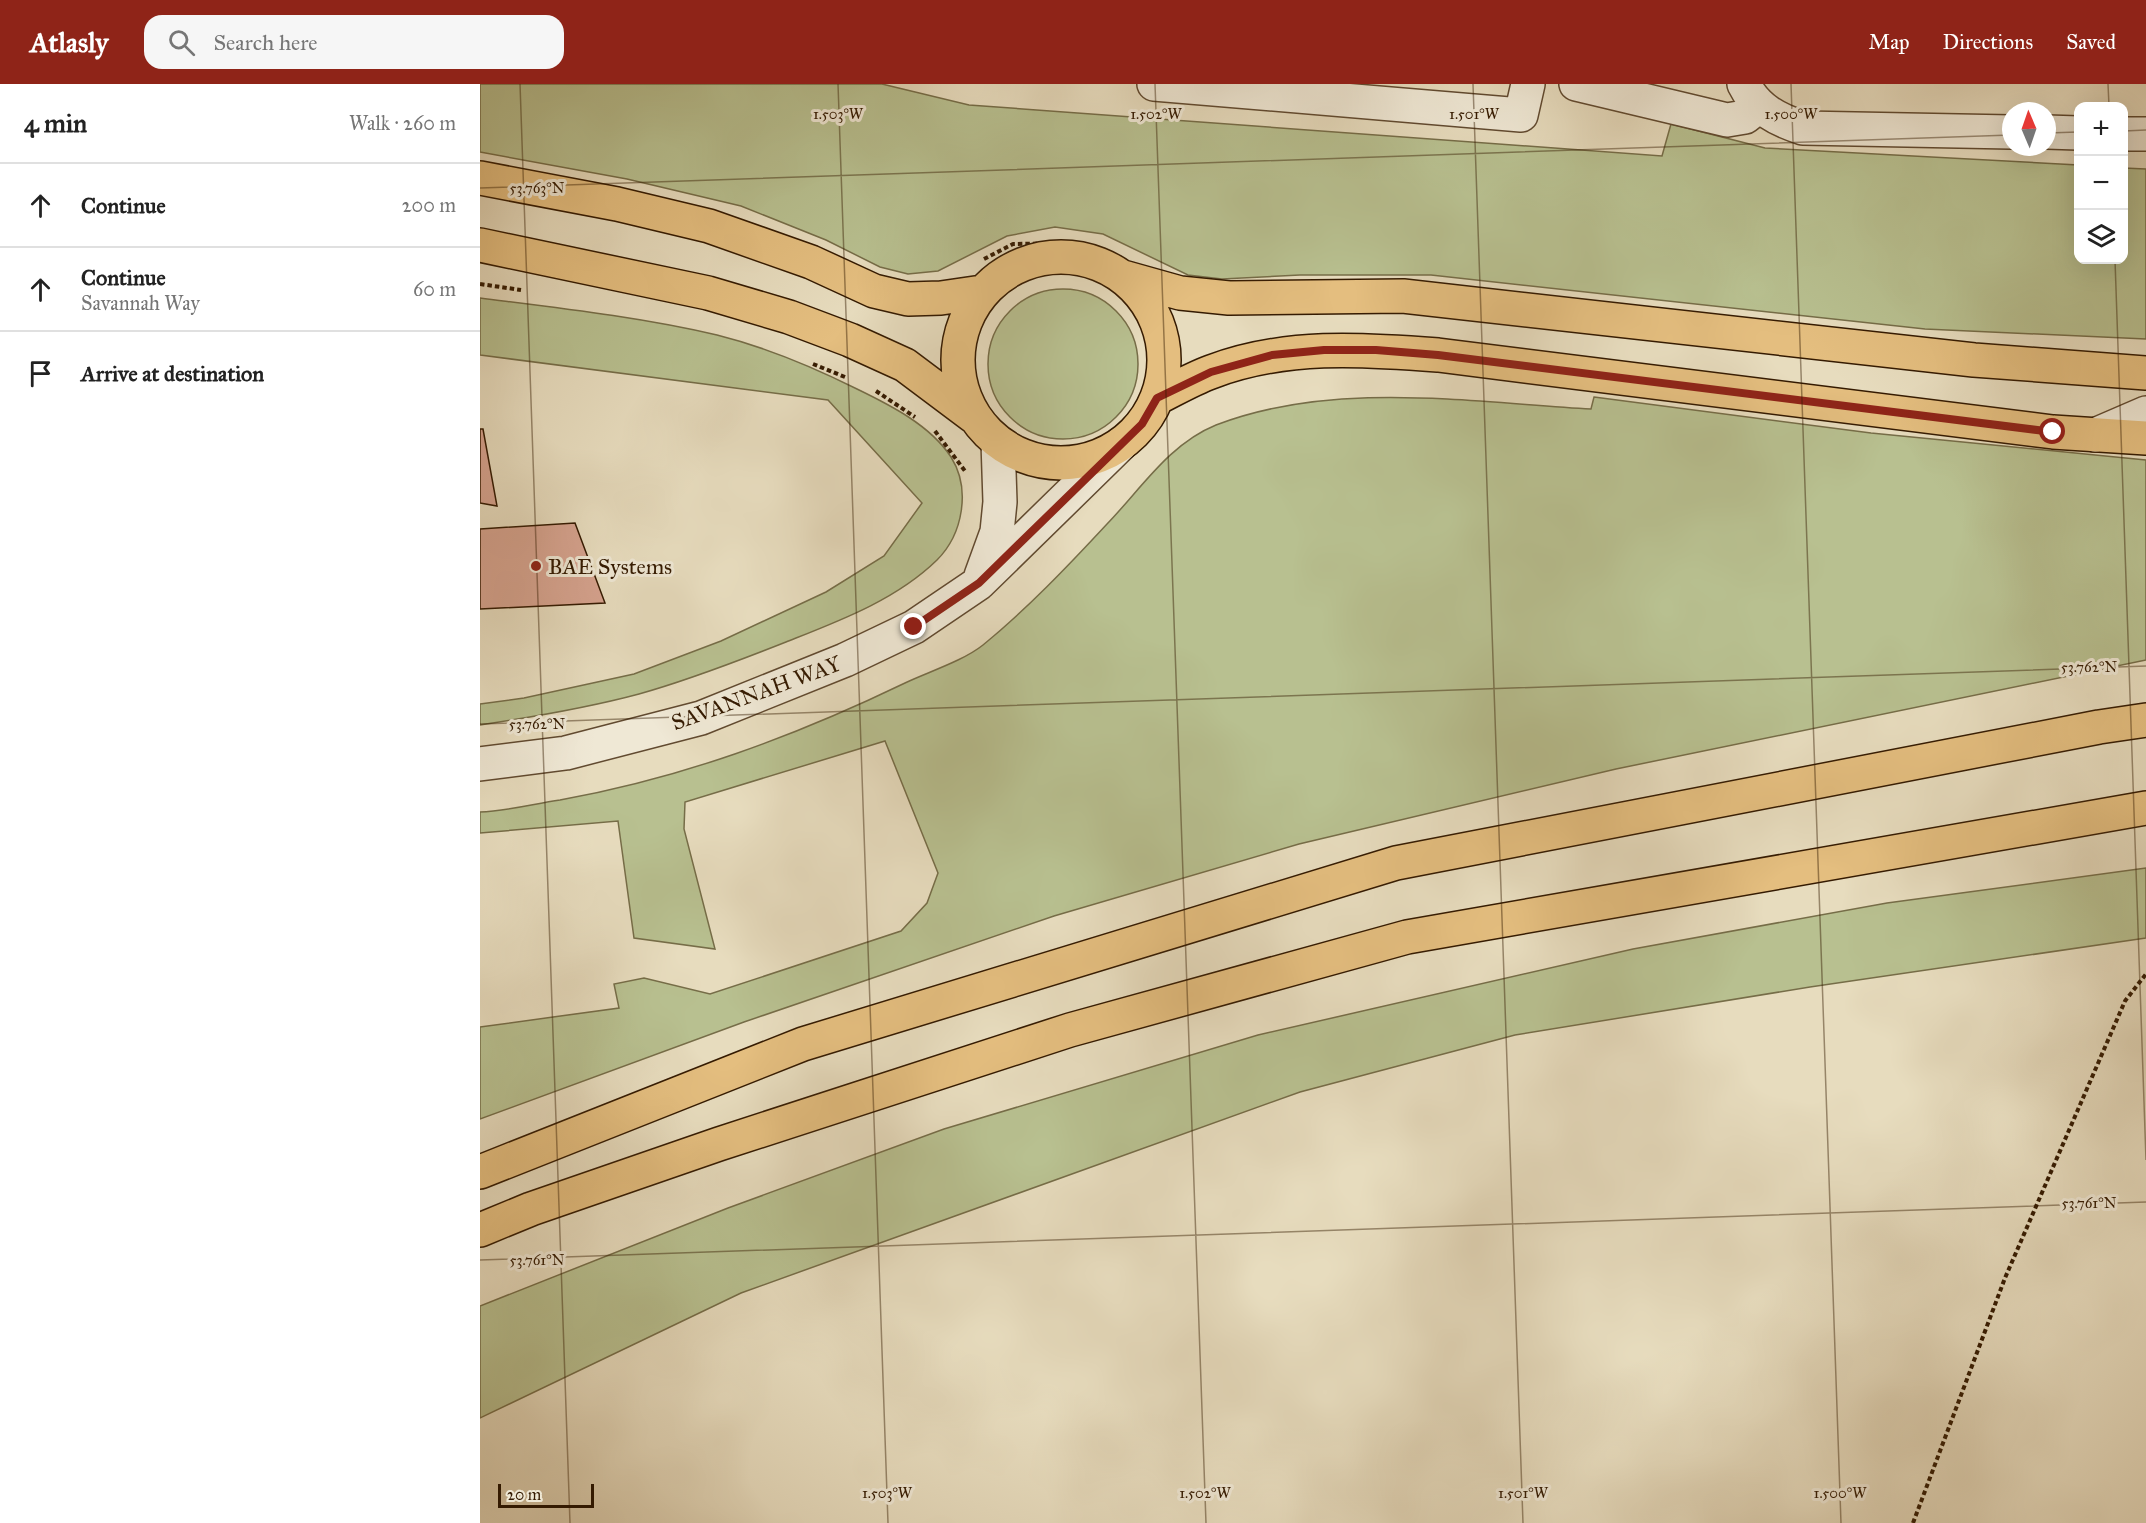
<!DOCTYPE html>
<html lang="en">
<head>
<meta charset="utf-8">
<style>
  body { margin:0; font-family:"IM FELL Great Primer",serif; background:#f6f6f6; color:#222 }
  .controls { position:absolute; right:18px; top:18px; display:grid; overflow:hidden; border-radius:12px; box-shadow:0 6px 24px #0002 }
  .controls button { width:54px; height:54px; display:grid; place-items:center; padding:0; border:0; border-bottom:2px solid #e0e0e0; background:#fff; color:#222; font:30px sans-serif }
  .compass { position:absolute; left:1522px; top:18px; width:54px; height:54px; border-radius:50%; background:#fff; box-shadow:0 6px 24px #0002; rotate:358deg }
  .scale { position:absolute; left:18px; bottom:15px; width:96px; box-sizing:border-box; padding-left:6px; border:3px solid #341a01; border-top:0; font-size:16px; line-height:21px; white-space:nowrap; color:#341a01; -webkit-text-stroke:4px #efe8d5; paint-order:stroke }
  .stop { position:absolute; width:18px; height:18px; margin:-14px; border:4px solid #8f2418; border-radius:50%; background:#fff }
  .stop.end { background:#8f2418; border-color:#fff; box-shadow:0 2px 6px #0008 }
  .list { margin:0; padding:0; list-style:none }
  h2 { display:flex; justify-content:space-between; align-items:center; height:78px; margin:0; padding:0 24px; font-size:26px }
  h2 small { font-size:20px; font-weight:400; color:#767676 }
  .list li { display:grid; grid-template-columns:39px 1fr auto; gap:18px; align-items:center; box-sizing:border-box; height:84px; padding:0 24px; border-top:2px solid #e0e0e0 }
  .list b { display:block; font-size:22px; white-space:nowrap }
  .list p { margin:0; font-size:20px; white-space:nowrap; color:#767676 }
  .list em { font-size:20px; font-style:normal; color:#767676 }
  .icon { flex:none; width:33px; height:33px; fill:none; stroke:currentColor; stroke-width:2; stroke-linecap:round; stroke-linejoin:round }
  .map { position:relative; flex:none; width:1666px; height:1439px; overflow:hidden }
  header { display:flex; align-items:center; gap:36px; box-sizing:border-box; height:84px; padding:0 30px; background:#8f2418; color:#fff }
  header strong { font-size:28px }
  nav { display:flex; gap:33px; margin-inline-start:auto; font-size:21px }
  .search { width:420px; height:54px; background:#f6f6f6; display:flex; align-items:center; gap:15px; box-sizing:border-box; padding:0 21px; border-radius:18px; color:#767676; font-size:22px }
  main { display:flex }
  aside { flex:1; background:#fff }
  .map>svg:first-child { display:block }
  .green { fill:#b8c090; stroke:#766d48; stroke-width:1.5 }
  .building { fill:#d6a38f; stroke:#341a01; stroke-width:1.5 }
  .lines { fill:none; stroke-linecap:round; stroke-linejoin:round }
  .minor-casing { stroke:#614a30; stroke-width:36 }
  .major-casing { stroke:#341a01; stroke-width:36 }
  .highway-casing { stroke:#341a01; stroke-width:36 }
  .path { stroke:#341a01; stroke-width:4; stroke-dasharray:4.5 3; stroke-linecap:butt }
  .minor { stroke:#efe8d5; stroke-width:33 }
  .major { stroke:#e4be7f; stroke-width:33 }
  .highway { stroke:#e4be7f; stroke-width:33 }
  .route { stroke:#8f2418; stroke-width:8 }
  .ticks { fill:none; stroke:#341a01; stroke-width:1.5; stroke-opacity:0.45 }
  .poi-dot { fill:#8f2418; stroke:#efe8d5; stroke-width:2 }
  .labels { text-anchor:middle; dominant-baseline:central; stroke-width:6; stroke-linejoin:round; paint-order:stroke }
  .poi-label { font-size:22px; fill:#341a01; stroke:#efe8d5; text-anchor:start }
  .street-label { font-size:22px; fill:#341a01; stroke:#efe8d5 }
  .ticks-label { font-size:15px; text-anchor:middle; fill:#341a01; stroke:#efe8d5; stroke-width:6; stroke-linejoin:round; paint-order:stroke }
</style>
</head>
<body>
<header>
<strong>Atlasly</strong>
<div class="search"><svg class="icon" aria-label="search" viewBox="0 0 24 24"><circle cx="10" cy="10" r="6"/><path d="M15 15l6 6"/></svg>Search here</div>
<nav><a>Map</a><a>Directions</a><a>Saved</a></nav>
</header>
<main>
<aside>
<h2>4 min<small>Walk · 260 m</small></h2>
<ul class="list">
<li><svg class="icon" aria-label="ahead" viewBox="0 0 24 24"><path d="M12 20V5M6 11l6-6 6 6"/></svg><div><b>Continue</b></div><em>200 m</em></li>
<li><svg class="icon" aria-label="ahead" viewBox="0 0 24 24"><path d="M12 20V5M6 11l6-6 6 6"/></svg><div><b>Continue</b><p>Savannah Way</p></div><em>60 m</em></li>
<li><svg class="icon" aria-label="arrive" viewBox="0 0 24 24"><path d="M6 21V4h12l-3 4 3 4H6"/></svg><div><b>Arrive at destination</b></div></li>
</ul>
</aside>
<div class="map">
<svg width="1666" height="1439" viewBox="0 0 1666 1439">
  <rect width="100%" height="100%" fill="#e7dcbe"/>
  <filter id="stains"><feTurbulence type="fractalNoise" baseFrequency=".00333" numOctaves="4"/><feColorMatrix values="0 0 0 0 .2 0 0 0 0 .09 0 0 0 0 .02 0 0 0 .5 -.17"/></filter>
  <radialGradient id="worn" r=".72"><stop offset=".6" stop-color="#630" stop-opacity="0"/><stop offset="1" stop-color="#630" stop-opacity=".3"/></radialGradient>
  <path class="green" d="M 0,0 L 402,0 L 489,21 L 1182,72 L 1191,40 L 1285,64 L 1598,81 L 1598,176 L 1644,176 L 1644,84 L 1666,85 L 1666,255 L 1445,245 L 951,191 L 820,191 L 742,195 L 708,191 L 623,150 L 575,143 L 527,152 L 458,187 L 428,190 L 400,183 L 346,156 L 261,122 L 147,95 L 0,68 Z
    M508 280a75 75 0 1 1 150 0a75 75 0 1 1-150 0Z
    M 0,214 C 79,224 160,233 237,251 C 285,263 333,283 377,305 C 410,321 450,341 471,373 C 491,405 483,450 457,476 C 416,516 359,537 306,558 C 258,577 209,596 159,610 C 107,624 53,633 0,641 L 0,620 L 44,614 L 154,590 L 241,557 L 346,508 L 404,472 L 442,419 L 348,316 L 0,271 Z
    M 1114,313 L 1391,349 L 1666,376 L 1666,576 L 1136,685 L 819,760 L 574,832 L 264,938 L 0,1035 L 0,943 L 139,924 L 134,900 L 164,894 L 230,910 L 421,847 L 447,819 L 458,789 L 405,657 L 205,718 L 204,745 L 235,865 L 154,854 L 138,737 L 0,749 L 0,728 C 27,727 53,720 80,716 C 202,694 313,653 425,599 C 448,588 483,577 503,561 C 547,525 588,482 627,440 C 661,405 689,360 736,341 C 853,296 989,318 1111,325 Z
    M 1666,784 L 1666,854 L 1330,903 L 1035,951 L 820,1008 L 261,1209 L 0,1334 L 0,1222 L 248,1124 L 464,1045 L 778,951 L 1153,865 L 1407,819 Z"/>
  <path class="building" d="M 0,345 L 3,345 L 17,422 L 0,419 Z
    M 95,439 L 125,519 L 0,525 L 0,445 Z"/>
  <g class="lines">
    <defs>
      <path id="minor" d="M 674,0 L 1041,31 L 1048,0
        M 1096,0 L 1247,36 L 1265,33 L 1279,22
        M 1264,0 C 1276,25 1298,36 1323,44 L 1531,48
        M 1567,48 L 1598,49
        M 1644,50 L 1666,50
        M 1615,351 L 1666,329
        M 501,492 L 517,448 L 520,418 L 518,358
        M 0,680 L 86,669 L 221,634 L 365,576 L 434,543 L 499,499 L 641,360"/>
      <path id="major" d="M 0,94 L 137,120 L 229,142 L 331,178 L 394,207 L 428,215 L 461,214 L 502,208
        M 0,161 L 228,209 L 309,233 L 370,256 L 425,281 L 493,332
        M478 276a103 103 0 1 1 206 0a103 103 0 1 1-206 0Z
        M 643,193 L 700,209 L 749,214 L 923,212 L 1494,276 L 1666,289
        M 677,314 C 695,305 712,295 731,288 C 804,260 882,265 958,271 L 1573,348 L 1666,354"/>
      <path id="highway" d="M 0,1088 L 323,960 L 916,779 L 1619,643 L 1666,636
        M 0,1146 L 51,1125 L 239,1060 L 590,946 L 927,853 L 1666,724"/>
    </defs>
    <use href="#minor" class="minor-casing"/>
    <use href="#major" class="major-casing"/>
    <use href="#highway" class="highway-casing"/>
    <path class="path" d="M 504,175 L 533,160 L 590,159 L 621,169
      M 0,200 L 41,206
      M 333,280 L 365,293
      M 396,307 L 435,333
      M 455,347 L 485,387
      M 1433,1439 L 1525,1194 L 1645,917 L 1666,890"/>
    <use href="#minor" class="minor"/>
    <use href="#major" class="major"/>
    <use href="#highway" class="highway"/>
  </g>
  <g class="lines">
    <path class="route" d="M 434,543 L 499,499 L 662,340 L 677,314 L 731,288 L 792,271 L 844,266 L 896,266 L 958,271 L 1573,348"/>
  </g>
  <path class="ticks" d="M 40,0 L 90,1439M 358,0 L 408,1439M 675,0 L 726,1439M 993,0 L 1043,1439M 1311,0 L 1361,1439M 1628,0 L 1629,22M 1644,47 L 1666,46M 1567,49 L 1598,48M 0,104 L 1531,51M 1635,176 L 1666,1076M 0,640 L 1666,582M 0,1176 L 1666,1118"/>
  <circle class="poi-dot" cx="56" cy="482" r="6"/>
  <g class="labels">
    <g class="poi-label">
      <text x="68" y="482">BAE Systems</text>
    </g>
    <g class="street-label">
      <text transform="translate(276 609) rotate(-20)">SAVANNAH WAY</text>
    </g>
  </g>
  <g class="ticks-label">
    <text x="358" y="35">1.503°W</text>
    <text x="676" y="35">1.502°W</text>
    <text x="994" y="35">1.501°W</text>
    <text x="1311" y="35">1.500°W</text>
    <text x="57" y="109">53.763°N</text>
    <text x="1609" y="588">53.762°N</text>
    <text x="57" y="645">53.762°N</text>
    <text x="1609" y="1124">53.761°N</text>
    <text x="57" y="1181">53.761°N</text>
    <text x="407" y="1414">1.503°W</text>
    <text x="725" y="1414">1.502°W</text>
    <text x="1043" y="1414">1.501°W</text>
    <text x="1360" y="1414">1.500°W</text>
  </g>
  <rect width="100%" height="100%" filter="url(#stains)"/>
  <rect width="100%" height="100%" fill="url(#worn)"/>
</svg>
<div class="controls">
<button>+</button>
<button>−</button>
<button><svg class="icon" aria-label="layers" viewBox="0 0 24 24"><path d="M12 4l9 5-9 5-9-5zM3 14l9 5 9-5"/></svg></button>
</div>
<svg class="compass" viewBox="-18 -18 36 36"><path d="M0-13l5 13h-10z" fill="#e53935"/><path d="M0 13l5-13h-10z" fill="#767676"/></svg>
<div class="scale">20 m</div>
<div class="stop" style="left:1573px;top:348px"></div>
<div class="stop end" style="left:434px;top:543px"></div>
</div>
</main>
</body>
</html>
